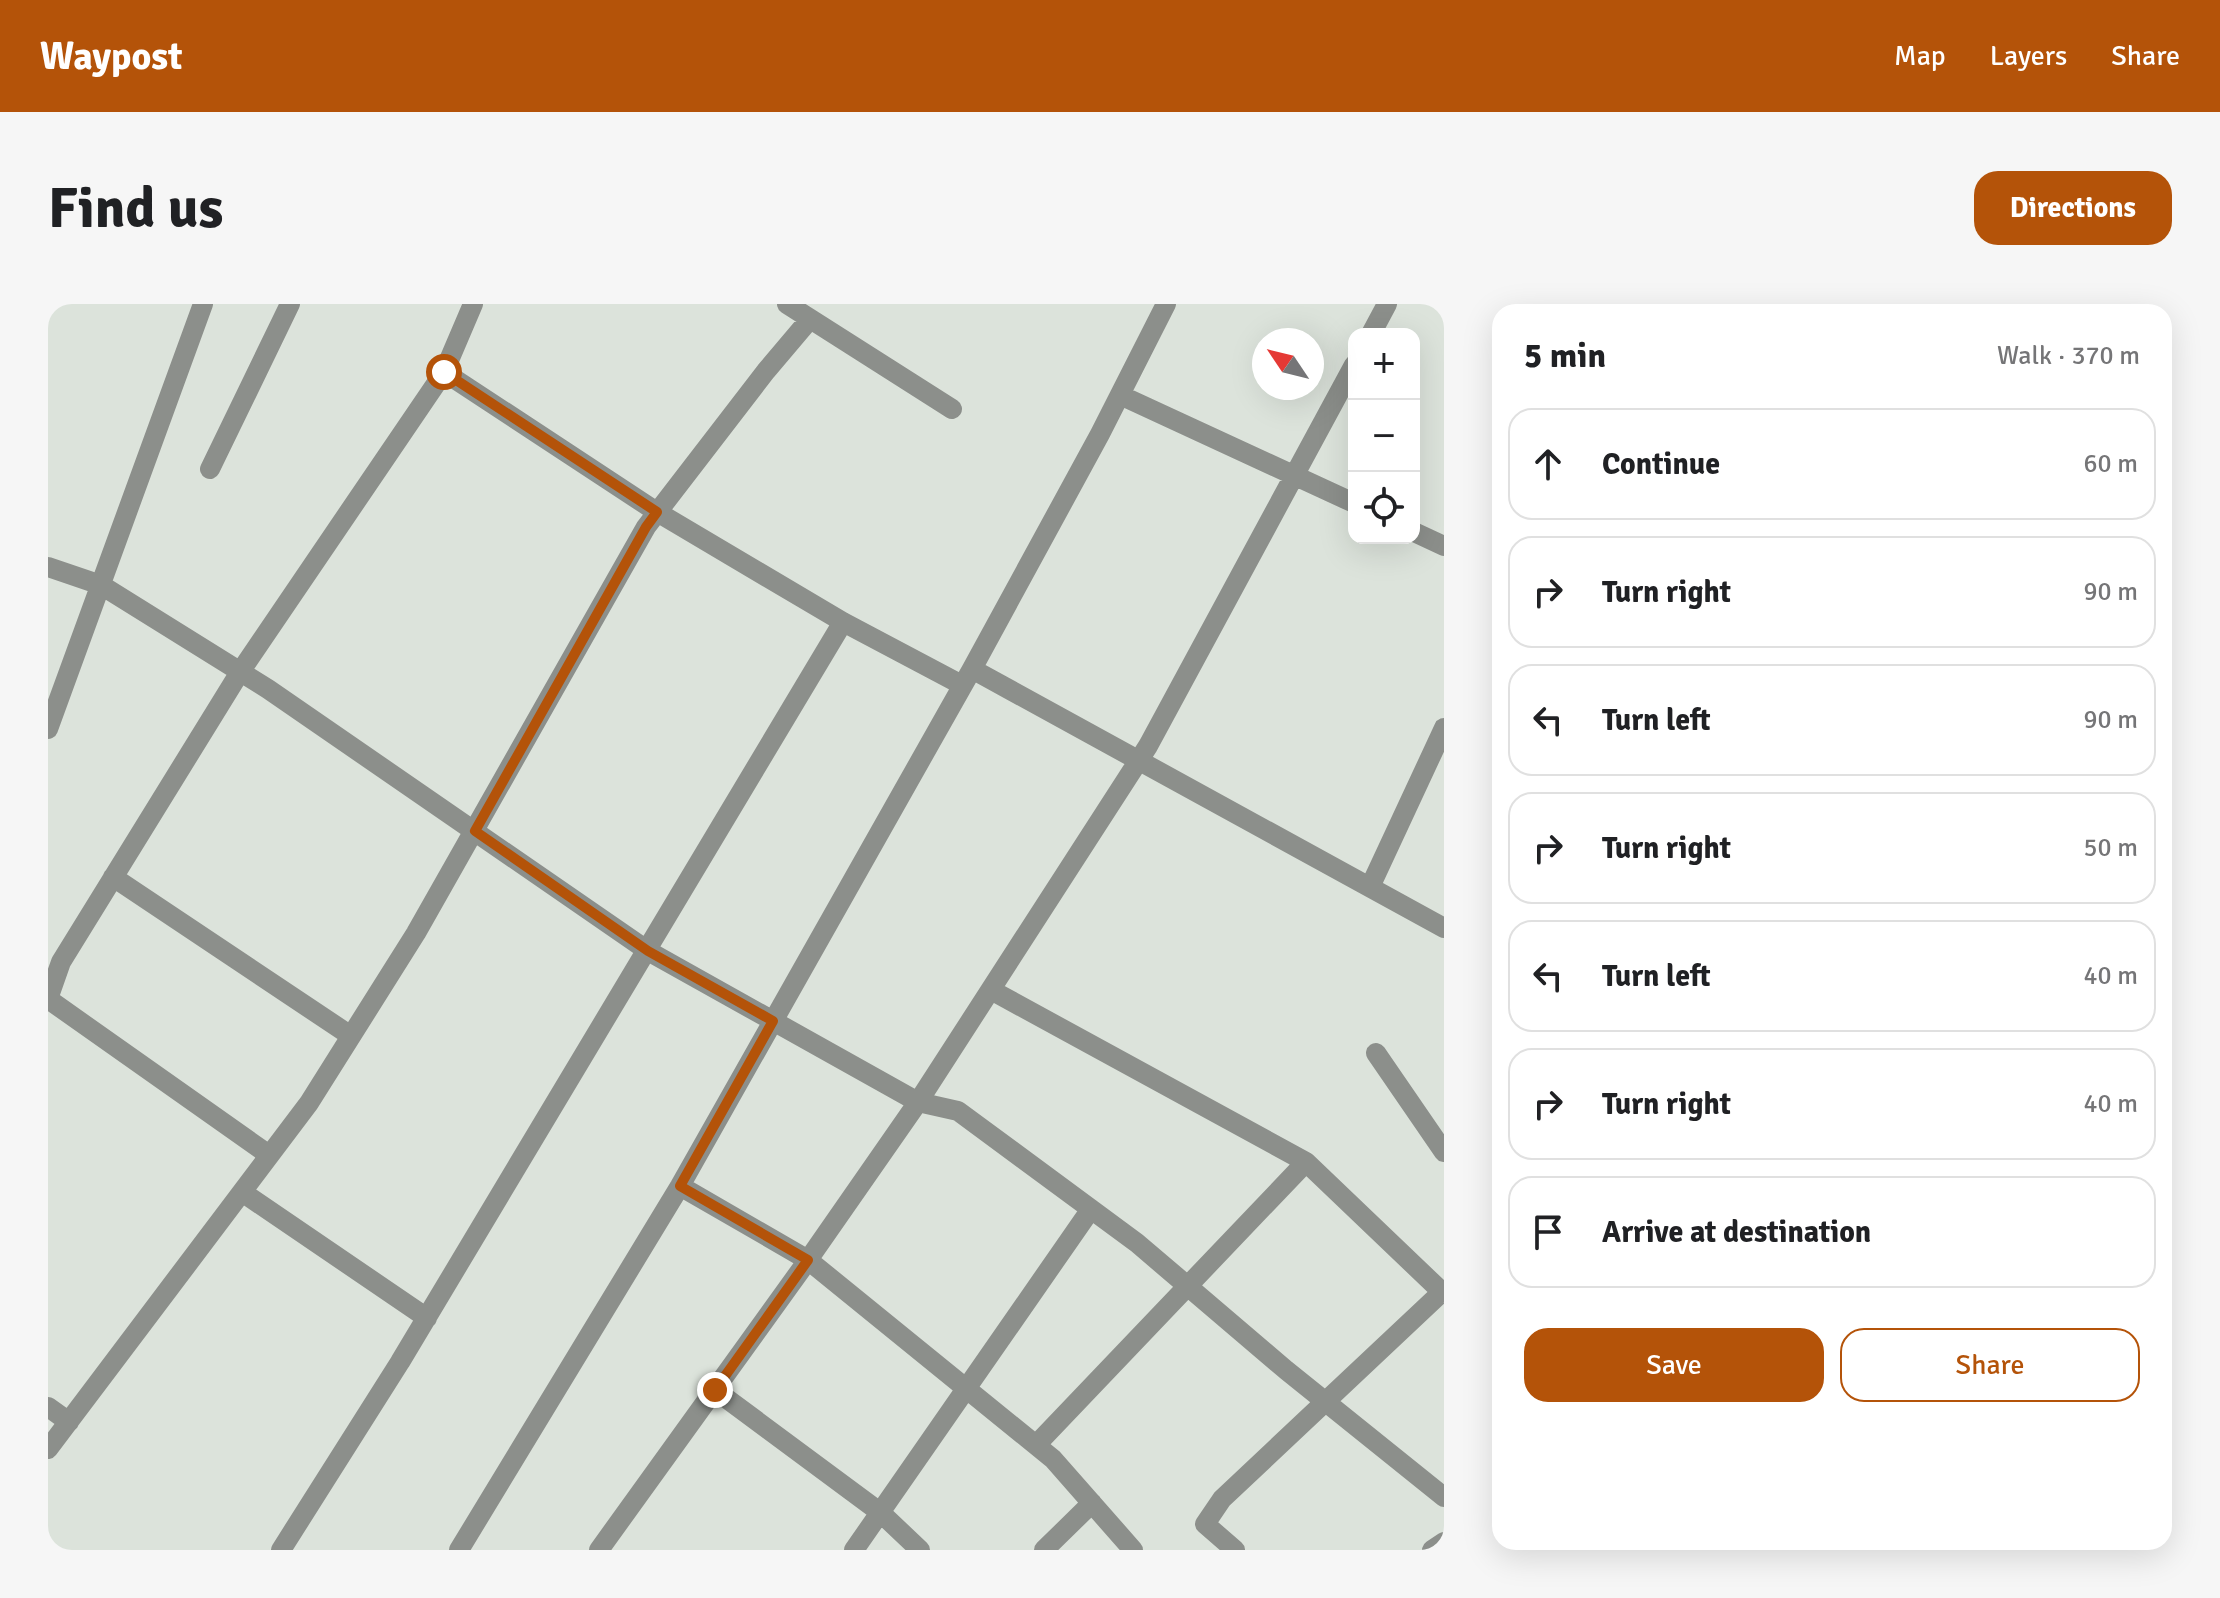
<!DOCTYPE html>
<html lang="en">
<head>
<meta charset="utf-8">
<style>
  body { margin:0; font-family:Signika,sans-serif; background:#f6f6f6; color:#202124 }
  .controls { position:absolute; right:24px; top:24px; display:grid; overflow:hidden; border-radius:16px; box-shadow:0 8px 32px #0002 }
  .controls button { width:72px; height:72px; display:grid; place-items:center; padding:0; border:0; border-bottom:2px solid #e0e0e0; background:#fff; color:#202124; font:40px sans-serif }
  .compass { position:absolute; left:1204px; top:24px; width:72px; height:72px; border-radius:50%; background:#fff; box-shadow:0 8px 32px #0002; rotate:305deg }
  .stop { position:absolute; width:24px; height:24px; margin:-18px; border:6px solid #b45309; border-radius:50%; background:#fff }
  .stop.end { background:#b45309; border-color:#fff; box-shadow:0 2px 8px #0008 }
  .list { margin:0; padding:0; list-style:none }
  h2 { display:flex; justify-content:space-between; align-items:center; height:104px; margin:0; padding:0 32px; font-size:34px }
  h2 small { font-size:26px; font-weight:400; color:#757577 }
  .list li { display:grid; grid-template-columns:52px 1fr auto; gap:24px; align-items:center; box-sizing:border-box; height:112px; margin:0 16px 16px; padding:0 16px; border:2px solid #e0e0e0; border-radius:24px }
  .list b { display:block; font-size:30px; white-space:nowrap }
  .list em { font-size:26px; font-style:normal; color:#757577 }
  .actions { display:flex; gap:16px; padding:24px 32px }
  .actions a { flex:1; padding:18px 0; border:2px solid #b45309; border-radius:24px; text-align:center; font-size:28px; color:#b45309 }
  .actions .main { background:#b45309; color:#fff }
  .icon { flex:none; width:44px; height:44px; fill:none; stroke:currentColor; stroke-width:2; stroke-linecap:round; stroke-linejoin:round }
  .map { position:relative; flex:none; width:1396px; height:1246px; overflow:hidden; border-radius:24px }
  header { display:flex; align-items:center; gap:48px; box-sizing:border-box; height:112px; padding:0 40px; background:#b45309; color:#fff }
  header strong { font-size:38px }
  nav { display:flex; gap:44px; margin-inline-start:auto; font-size:28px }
  .intro { display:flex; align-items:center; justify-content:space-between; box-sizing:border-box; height:192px; padding:0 48px }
  h1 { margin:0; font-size:56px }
  .button { padding:20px 36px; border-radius:24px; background:#b45309; color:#fff; font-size:28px; font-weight:700 }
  main { display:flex; gap:48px; padding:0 48px }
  aside { flex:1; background:#fff; border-radius:24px; box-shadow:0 8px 32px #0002 }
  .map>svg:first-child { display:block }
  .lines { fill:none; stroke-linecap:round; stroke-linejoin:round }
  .street { stroke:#8c8f8b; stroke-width:20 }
  .route { stroke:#b45309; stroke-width:10 }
</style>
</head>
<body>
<header>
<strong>Waypost</strong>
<nav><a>Map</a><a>Layers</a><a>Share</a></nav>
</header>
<div class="intro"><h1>Find us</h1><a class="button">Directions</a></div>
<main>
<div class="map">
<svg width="1396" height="1246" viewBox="0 0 1396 1246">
  <rect width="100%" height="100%" fill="#dce3db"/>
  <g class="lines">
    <path class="street" d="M 739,0 L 904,105
      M 1323,30 L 1339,0
      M 396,68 L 609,208 L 795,318 L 914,381
      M 1072,91 L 1306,199
      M 162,165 L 242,0
      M 1366,228 L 1396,242
      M 0,263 L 53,281 L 220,385 L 600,647 L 870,798 L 910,807 L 1089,939 L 1238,1066 L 1396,1193
      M 924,365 L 1396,624
      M 0,425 L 155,0
      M 65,573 L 303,732
      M 1322,583 L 1396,424
      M 943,686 L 1258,858 L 1394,988 L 1396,987
      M 0,695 L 13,658 L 192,368 L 396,68 L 425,0
      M 0,695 L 221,851
      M 1328,749 L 1396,848
      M 632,882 L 760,956 L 1005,1155 L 1085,1246
      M 194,888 L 379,1014
      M 667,1086 L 833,1209 L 872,1246
      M 0,1103 L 21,1118
      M 988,1141 L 1258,858
      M 0,1145 L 261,799 L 368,629 L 598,223 L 718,67 L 762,15
      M 233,1246 L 352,1058 L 795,318
      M 411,1246 L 632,882 L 924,365 L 1052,130 L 1118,0
      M 551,1246 L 760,956 L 870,798 L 1100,442 L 1306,61
      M 806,1246 L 1043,905
      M 996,1246 L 1044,1199
      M 1187,1246 L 1157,1220 L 1174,1195 L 1394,988
      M 1384,1246 L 1396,1238"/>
  </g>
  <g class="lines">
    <path class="route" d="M 396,68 L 609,208 L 598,223 L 427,527 L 600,647 L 725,717 L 632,882 L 760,956 L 667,1086"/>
  </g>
</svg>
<div class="controls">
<button>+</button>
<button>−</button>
<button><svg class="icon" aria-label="locate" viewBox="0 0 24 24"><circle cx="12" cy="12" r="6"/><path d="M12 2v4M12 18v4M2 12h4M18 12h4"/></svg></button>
</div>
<svg class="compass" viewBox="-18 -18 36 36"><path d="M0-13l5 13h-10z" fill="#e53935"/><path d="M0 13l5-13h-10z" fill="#757577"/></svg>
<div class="stop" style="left:396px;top:68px"></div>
<div class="stop end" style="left:667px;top:1086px"></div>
</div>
<aside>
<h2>5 min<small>Walk · 370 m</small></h2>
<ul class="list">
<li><svg class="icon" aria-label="ahead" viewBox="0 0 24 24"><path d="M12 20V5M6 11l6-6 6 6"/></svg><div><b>Continue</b></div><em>60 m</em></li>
<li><svg class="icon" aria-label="right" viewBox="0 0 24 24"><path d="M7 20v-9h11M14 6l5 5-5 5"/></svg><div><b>Turn right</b></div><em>90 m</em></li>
<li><svg class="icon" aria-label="left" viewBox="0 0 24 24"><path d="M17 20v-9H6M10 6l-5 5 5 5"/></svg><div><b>Turn left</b></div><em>90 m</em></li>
<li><svg class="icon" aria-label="right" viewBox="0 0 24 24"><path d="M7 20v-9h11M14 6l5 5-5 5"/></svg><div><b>Turn right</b></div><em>50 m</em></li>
<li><svg class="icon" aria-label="left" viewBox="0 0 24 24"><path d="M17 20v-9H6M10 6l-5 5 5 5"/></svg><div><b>Turn left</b></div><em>40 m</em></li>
<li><svg class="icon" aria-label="right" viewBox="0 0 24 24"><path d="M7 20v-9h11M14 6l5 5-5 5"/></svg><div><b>Turn right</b></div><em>40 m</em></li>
<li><svg class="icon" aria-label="arrive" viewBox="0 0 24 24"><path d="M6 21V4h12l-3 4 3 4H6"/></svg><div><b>Arrive at destination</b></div></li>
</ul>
<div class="actions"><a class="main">Save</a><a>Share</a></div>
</aside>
</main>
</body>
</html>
